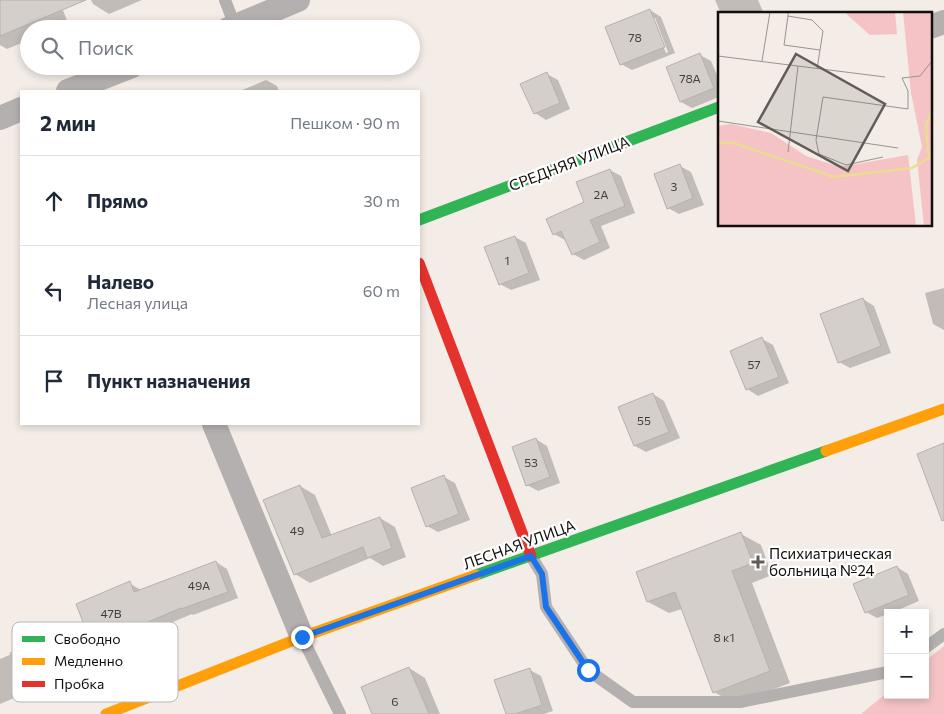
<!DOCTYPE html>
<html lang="ru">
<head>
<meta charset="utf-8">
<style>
  body { margin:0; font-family:Commissioner,sans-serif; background:#f2f2f3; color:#1f2937 }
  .controls { position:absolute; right:15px; bottom:15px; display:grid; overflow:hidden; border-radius:0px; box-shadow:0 2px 8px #0003 }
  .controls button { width:45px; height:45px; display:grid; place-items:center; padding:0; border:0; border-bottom:1px solid #e0e1e3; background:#fff; color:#1f2937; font:25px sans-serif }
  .stop { position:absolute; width:15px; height:15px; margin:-11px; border:4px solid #1a73e8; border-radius:50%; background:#fff }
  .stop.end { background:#1a73e8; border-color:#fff; box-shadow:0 1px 5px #0008 }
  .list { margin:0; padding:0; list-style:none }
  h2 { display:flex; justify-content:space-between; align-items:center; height:65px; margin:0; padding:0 20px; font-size:21px }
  h2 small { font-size:16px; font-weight:400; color:#747a83 }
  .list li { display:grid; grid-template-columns:32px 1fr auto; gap:15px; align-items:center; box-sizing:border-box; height:90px; padding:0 20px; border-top:1px solid #e0e1e3 }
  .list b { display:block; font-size:19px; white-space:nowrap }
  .list p { margin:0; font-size:16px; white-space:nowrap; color:#747a83 }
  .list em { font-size:16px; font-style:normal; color:#747a83 }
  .icon { flex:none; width:28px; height:28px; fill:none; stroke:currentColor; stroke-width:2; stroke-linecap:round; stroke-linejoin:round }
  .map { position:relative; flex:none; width:944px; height:714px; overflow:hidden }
  .search { position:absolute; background:#fff; box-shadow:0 2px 8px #0003; left:20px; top:20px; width:400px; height:55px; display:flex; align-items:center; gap:12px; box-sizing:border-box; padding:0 18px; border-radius:28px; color:#747a83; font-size:19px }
  .panel { position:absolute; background:#fff; box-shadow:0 2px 8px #0003; left:20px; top:90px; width:400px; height:335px; border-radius:0px }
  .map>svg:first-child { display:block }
  .forest { fill:#f5c3c5 }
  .shadow { fill:#0003; fill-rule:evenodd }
  .building { fill:#d4cfca; stroke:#b5b1ac }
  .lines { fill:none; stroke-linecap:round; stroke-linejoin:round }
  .lane { stroke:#b4b0af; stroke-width:12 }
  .street { stroke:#b4b0af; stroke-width:24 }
  .fast { stroke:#30b455; stroke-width:11 }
  .slow { stroke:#ff9f0a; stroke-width:11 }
  .jam { stroke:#e5322d; stroke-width:11 }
  .route { stroke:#1a73e8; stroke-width:6 }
  .poi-dot { fill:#615c58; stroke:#fff; stroke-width:2 }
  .labels { text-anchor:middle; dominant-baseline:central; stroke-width:4.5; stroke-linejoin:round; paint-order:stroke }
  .number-label { font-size:12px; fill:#423e3b }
  .street-label { font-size:15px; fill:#120e0b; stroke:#fff }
  .poi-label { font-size:15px; fill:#120e0b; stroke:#fff; text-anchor:start }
  .inset-river { fill:none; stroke:#e9dd92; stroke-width:2.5 }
  .inset-road { fill:none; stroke:#99938f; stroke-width:1 }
  .view { fill:#615c58; fill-opacity:0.15; stroke:#615c58; stroke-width:2.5 }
  .inset-edge { fill:none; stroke:#120e0b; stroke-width:2.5 }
  .key { fill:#fff; stroke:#b8b7b6; stroke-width:1 }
  .key-label { font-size:14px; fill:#120e0b }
</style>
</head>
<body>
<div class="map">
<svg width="944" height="714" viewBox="0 0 944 714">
  <rect width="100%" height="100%" fill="#f3ece7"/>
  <path class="forest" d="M 944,646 L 944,714 L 861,714 L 888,692 L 888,695 L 925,695 L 925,661 Z"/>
  <path class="shadow" d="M 0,0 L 59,0 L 68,23 L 55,29 L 29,29 L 29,40 L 7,49 L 0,45 Z
    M 91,0 L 142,0 L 109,14 L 93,4 Z
    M 715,0 L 758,0 L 764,14 L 721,14 Z
    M 650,10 L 661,17 L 675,53 L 632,70 L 621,64 ZM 652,18 L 655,18 L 668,52 L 666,53 Z
    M 700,55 L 711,61 L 719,80 L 719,97 L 692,108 L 681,102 L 668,67 Z
    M 547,74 L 558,80 L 570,109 L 546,120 L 535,113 Z
    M 266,80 L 277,86 L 279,91 L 240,91 Z
    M 680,166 L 691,172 L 704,205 L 679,214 L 668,208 Z
    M 610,170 L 621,176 L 635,213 L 601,226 L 610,248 L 584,260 L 573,254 L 566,240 L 565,240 L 554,234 L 586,202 Z
    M 515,237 L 526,243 L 540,280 L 511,290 L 500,284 Z
    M 944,288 L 944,330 L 933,324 L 925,293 Z
    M 863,299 L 874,306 L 891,353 L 850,368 L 839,362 Z
    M 762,339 L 773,345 L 789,383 L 758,396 L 747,389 Z
    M 653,394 L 664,401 L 680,438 L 646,452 L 635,446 Z
    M 536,439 L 547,446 L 560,483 L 538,491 L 527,485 Z
    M 444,477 L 455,483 L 470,520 L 438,532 L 427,526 Z
    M 300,486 L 315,495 L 332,536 L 380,518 L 395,527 L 406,557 L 383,566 L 370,558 L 310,583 L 295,574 Z
    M 741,534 L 761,545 L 772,575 L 752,583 L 790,683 L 735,704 L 714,692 L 682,609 L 669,613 L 648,602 L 637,572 Z
    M 216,562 L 227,569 L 238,598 L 193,615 L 192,614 L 77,662 L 80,670 L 0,704 L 0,659 L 85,623 L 129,583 L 141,590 Z
    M 897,567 L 908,574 L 919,601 L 891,613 L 888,613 L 888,614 L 877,618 L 866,612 Z
    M 409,668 L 425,678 L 440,714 L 373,714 Z
    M 530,670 L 541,676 L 553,711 L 544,714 L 507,714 Z"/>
  <path class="building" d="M 0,0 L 86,0 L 0,36 Z
    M 650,9 L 665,47 L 620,65 L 605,27 Z
    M 700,53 L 714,88 L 680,102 L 666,67 Z
    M 547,72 L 560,103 L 534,114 L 520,84 Z
    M 680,164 L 693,198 L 667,209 L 654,174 Z
    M 610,169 L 625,206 L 590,220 L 600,242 L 572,255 L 561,231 L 553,235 L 546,219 L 584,202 L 576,182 Z
    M 515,236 L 529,273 L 499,285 L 484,247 Z
    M 863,298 L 881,346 L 838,363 L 820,314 Z
    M 762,337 L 779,377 L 746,390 L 730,351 Z
    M 653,393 L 669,432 L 634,446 L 618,407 Z
    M 536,438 L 550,477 L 526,486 L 512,447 Z
    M 944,443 L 944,520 L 942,521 L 917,454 Z
    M 444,475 L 459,514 L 426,527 L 411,488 Z
    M 300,485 L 322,538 L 380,517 L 392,548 L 367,558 L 363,547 L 294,575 L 263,500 Z
    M 741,532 L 753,563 L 732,571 L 770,671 L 713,693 L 675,592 L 647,602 L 636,572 Z
    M 216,561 L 228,592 L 181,609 L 181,608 L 67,656 L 70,663 L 23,683 L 10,653 L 83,622 L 76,604 L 130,581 L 134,592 Z
    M 897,566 L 909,595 L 865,613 L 853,584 Z
    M 409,667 L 429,714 L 372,714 L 361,687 Z
    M 530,668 L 542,705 L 515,714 L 506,714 L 494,680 Z"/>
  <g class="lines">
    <path class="lane" d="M 225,0 L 235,26
      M 531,556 L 542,574 L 546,607 L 588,670 L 633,702 L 740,702 L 888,672
      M 302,637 L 340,714
      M 925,648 L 944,634"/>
    <path class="street" d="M 930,27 L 944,22
      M 228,29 L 298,0
      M 68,91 L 132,66
      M 0,118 L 21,109
      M 214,424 L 302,637"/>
    <path class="fast" d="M 419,220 L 719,107
      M 476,575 L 826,451"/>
    <path class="slow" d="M 826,451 L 944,409
      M 106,714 L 302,637 L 476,575"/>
    <path class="jam" d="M 419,263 L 531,556"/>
  </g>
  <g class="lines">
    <path class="route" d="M 302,637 L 531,556 L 542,574 L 546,607 L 588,670"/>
  </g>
  <path class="poi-dot" d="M755.5 554.5h5v5h5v5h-5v5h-5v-5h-5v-5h5z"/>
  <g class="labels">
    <g class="number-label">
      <text x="635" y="37">78</text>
      <text x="690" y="78">78А</text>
      <text x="674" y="186">3</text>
      <text x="601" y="194">2А</text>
      <text x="507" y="260">1</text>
      <text x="754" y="364">57</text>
      <text x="644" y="420">55</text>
      <text x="531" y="462">53</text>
      <text x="297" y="530">49</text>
      <text x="199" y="585">49А</text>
      <text x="111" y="613">47В</text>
      <text x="724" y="637">8 к1</text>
      <text x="395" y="701">6</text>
    </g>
    <g class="street-label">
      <text transform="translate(569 163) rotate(-21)">СРЕДНЯЯ УЛИЦА</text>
      <text transform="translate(519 544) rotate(-20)">ЛЕСНАЯ УЛИЦА</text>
    </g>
    <g class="poi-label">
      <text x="769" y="553">Психиатрическая<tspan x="769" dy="17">больница №24</tspan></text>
    </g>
  </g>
  <g transform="translate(718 12)">
    <rect width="214" height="214" fill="#f3ece7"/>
    <path d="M 126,0 L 177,0 L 179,22 L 152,23 ZM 185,0 L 214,0 L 214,214 L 206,214 L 199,148 L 204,135 L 193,81 ZM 13,112 L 53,121 L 88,144 L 122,155 L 190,143 L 198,214 L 0,214 L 0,114 Z" fill="#f5c3c5"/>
    <path class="inset-river" d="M 214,68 L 214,99 L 208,113 L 210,141 L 214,148M 0,131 L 16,131 L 116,165 L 194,156 L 212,145"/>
    <path class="inset-road" d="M 70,0 L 70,4 L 94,8 L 105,19 L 99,57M 70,4 L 66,33 L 102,38M 0,44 L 167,65M 44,49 L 52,0M 0,109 L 180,136M 70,140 L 80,54M 165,145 L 128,153 L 101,142 L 98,128 L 105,85 L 190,97 L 190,79 L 184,66 L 202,64 L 214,49"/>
    <path class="view" d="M 78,42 L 167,92 L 130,159 L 40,110 Z"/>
    <rect width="214" height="214" class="inset-edge"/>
  </g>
  <rect x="12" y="622" width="166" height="80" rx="8" class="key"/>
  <rect x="22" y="636" width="23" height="6" fill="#30b455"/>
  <rect x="22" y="658" width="23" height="7" fill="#ff9f0a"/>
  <rect x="22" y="681" width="23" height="6" fill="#e5322d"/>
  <g class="key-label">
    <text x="54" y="644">Свободно</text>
    <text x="54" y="666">Медленно</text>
    <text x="54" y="689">Пробка</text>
  </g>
</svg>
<div class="controls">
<button>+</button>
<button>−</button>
</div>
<div class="stop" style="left:588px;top:670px"></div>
<div class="stop end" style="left:302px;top:637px"></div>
<div class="search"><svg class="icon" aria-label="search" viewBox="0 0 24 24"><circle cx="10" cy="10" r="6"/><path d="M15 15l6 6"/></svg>Поиск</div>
<section class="panel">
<h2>2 мин<small>Пешком · 90 m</small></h2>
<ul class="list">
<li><svg class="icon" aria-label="ahead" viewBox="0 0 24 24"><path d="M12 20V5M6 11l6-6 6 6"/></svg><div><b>Прямо</b></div><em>30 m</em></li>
<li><svg class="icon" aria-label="left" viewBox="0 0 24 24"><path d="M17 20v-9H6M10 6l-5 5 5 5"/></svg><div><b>Налево</b><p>Лесная улица</p></div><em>60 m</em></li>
<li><svg class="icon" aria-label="arrive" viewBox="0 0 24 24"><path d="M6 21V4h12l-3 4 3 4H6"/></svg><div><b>Пункт назначения</b></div></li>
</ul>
</section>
</div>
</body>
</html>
